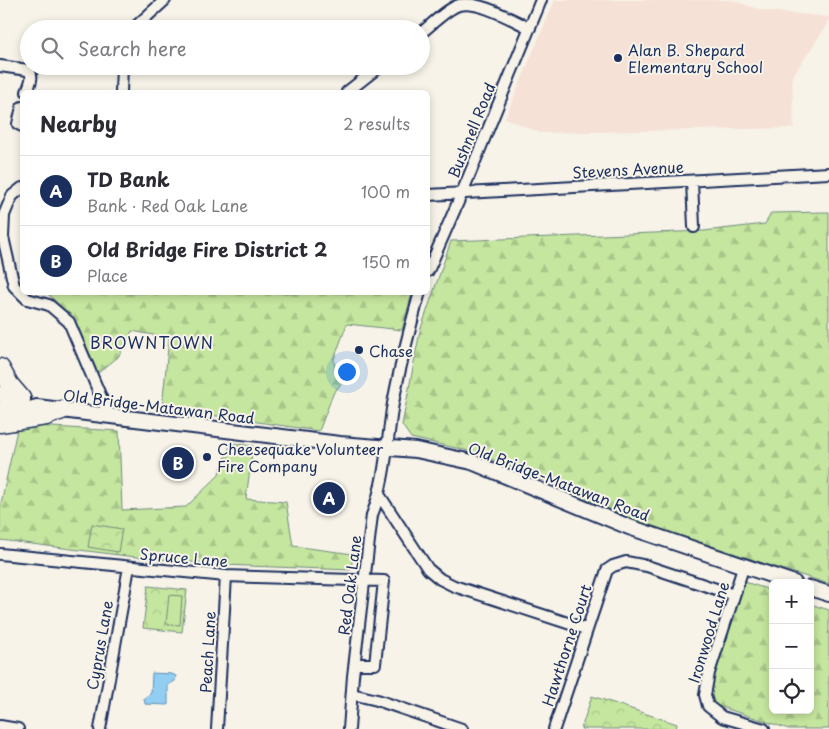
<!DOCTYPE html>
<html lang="en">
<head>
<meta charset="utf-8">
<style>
  body { margin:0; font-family:"Playpen Sans",sans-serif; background:#f2f2f3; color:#2b2b33 }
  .controls { position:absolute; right:15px; bottom:15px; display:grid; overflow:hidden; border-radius:8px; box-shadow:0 2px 8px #0003 }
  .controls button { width:45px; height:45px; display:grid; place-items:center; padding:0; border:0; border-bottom:1px solid #e1e1e2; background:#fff; color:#2b2b33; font:25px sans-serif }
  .you { position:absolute; left:346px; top:371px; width:18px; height:18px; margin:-12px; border:4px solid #fff; border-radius:50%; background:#1a73e8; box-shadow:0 0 0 8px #1a73e833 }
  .badge { display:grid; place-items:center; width:32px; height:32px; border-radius:50%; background:#1b2f5e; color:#fff; font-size:16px; font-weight:700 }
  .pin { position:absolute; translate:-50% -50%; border:2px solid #fff; box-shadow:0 1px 5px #0006 }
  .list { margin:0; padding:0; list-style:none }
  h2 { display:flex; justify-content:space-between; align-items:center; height:65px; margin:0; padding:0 20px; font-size:21px }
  h2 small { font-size:16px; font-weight:400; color:#7c7c81 }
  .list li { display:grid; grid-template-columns:32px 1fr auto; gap:15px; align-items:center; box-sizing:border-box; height:70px; padding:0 20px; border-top:1px solid #e1e1e2 }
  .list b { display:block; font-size:19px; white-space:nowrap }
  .list p { margin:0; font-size:16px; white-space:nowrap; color:#7c7c81 }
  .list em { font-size:16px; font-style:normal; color:#7c7c81 }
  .icon { flex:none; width:28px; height:28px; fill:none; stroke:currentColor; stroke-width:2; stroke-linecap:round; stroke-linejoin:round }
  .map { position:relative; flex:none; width:829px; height:729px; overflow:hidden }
  .search { position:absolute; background:#fff; box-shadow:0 2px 8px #0003; left:20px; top:20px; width:410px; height:55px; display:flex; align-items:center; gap:12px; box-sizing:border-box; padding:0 18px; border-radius:28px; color:#7c7c81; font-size:19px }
  .panel { position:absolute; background:#fff; box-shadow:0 2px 8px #0003; left:20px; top:90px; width:410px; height:205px; border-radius:8px }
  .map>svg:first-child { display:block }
  .built { fill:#f6e1d7 }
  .forest { fill:url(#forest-firs); stroke:#708a7e }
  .park { fill:url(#park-crowns); stroke:#708a7e }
  .pitch { fill:#c5e69e; stroke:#708a7e }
  .water { fill:#91cef2; stroke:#628eb7 }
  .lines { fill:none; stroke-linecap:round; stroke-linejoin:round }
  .street-casing { stroke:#1b2f5e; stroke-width:14 }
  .secondary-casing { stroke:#1b2f5e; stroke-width:18 }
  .highway-casing { stroke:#1b2f5e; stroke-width:21 }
  .street { stroke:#f7f3e8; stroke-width:10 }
  .secondary { stroke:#f7f3e8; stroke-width:14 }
  .highway { stroke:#f7f3e8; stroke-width:18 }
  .poi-dot { fill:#1b2f5e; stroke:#f7f3e8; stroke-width:2 }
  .labels { text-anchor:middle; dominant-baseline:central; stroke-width:4; stroke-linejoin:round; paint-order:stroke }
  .poi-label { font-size:15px; fill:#1b2f5e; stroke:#f7f3e8; text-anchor:start }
  .street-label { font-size:15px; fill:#1b2f5e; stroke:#f7f3e8 }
  .neighbourhood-label { font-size:16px; letter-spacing:1px; fill:#1b2f5e; stroke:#f7f3e8 }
</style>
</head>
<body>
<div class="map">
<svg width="829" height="729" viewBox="0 0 829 729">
  <defs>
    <pattern id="forest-firs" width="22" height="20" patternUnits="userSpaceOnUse" patternTransform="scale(1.25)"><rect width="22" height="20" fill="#c5e69e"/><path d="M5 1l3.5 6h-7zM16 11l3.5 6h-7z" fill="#a9c68a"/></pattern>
    <pattern id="park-crowns" width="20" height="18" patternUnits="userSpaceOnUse" patternTransform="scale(1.25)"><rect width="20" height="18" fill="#c5e69e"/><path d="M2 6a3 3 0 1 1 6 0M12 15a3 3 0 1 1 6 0" fill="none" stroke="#a9c68a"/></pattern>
  </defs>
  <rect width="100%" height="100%" fill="#f7f3e8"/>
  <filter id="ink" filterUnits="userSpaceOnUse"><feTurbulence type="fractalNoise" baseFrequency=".02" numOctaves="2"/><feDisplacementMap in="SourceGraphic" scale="10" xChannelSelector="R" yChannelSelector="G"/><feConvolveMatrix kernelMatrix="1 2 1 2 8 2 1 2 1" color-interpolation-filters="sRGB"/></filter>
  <g filter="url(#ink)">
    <path class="built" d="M 555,0 L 732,0 L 761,10 L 829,17 L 829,22 L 792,77 L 794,128 L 540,133 L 505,118 Z"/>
    <path class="forest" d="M 829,212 L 829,584 L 647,526 L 519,469 L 465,450 L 411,438 L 402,425 L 420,331 L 451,241 L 704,231 L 765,224 L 771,213 Z
      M 47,293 L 412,293 L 402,330 L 347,324 L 334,359 L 335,371 L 343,381 L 333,394 L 319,431 L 162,408 L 169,338 L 132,331 L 118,357 L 98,373 L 75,320 Z
      M 18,425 L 119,431 L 122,510 L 186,507 L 218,476 L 231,443 L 253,446 L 246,499 L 286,502 L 293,546 L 353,554 L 351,570 L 223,565 L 127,556 L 0,540 L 0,508 Z
      M 742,581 L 773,591 L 773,710 L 810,710 L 810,604 L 829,610 L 829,729 L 789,729 L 706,702 Z"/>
    <path class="park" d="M 92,524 L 122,529 L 118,552 L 88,547 Z
      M 148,586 L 187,590 L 182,632 L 143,628 Z
      M 592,696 L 677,724 L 676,729 L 581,729 Z"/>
    <path class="pitch" d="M 169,595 L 182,596 L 180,625 L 166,624 Z"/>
    <path class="water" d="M 152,673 L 172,674 L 176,676 L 175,681 L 168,685 L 168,705 L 145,704 L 144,698 L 151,693 Z"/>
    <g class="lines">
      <defs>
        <path id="street" d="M 133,29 L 165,0
          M 421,33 C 431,25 448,8 459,5 C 479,0 512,20 530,28
          M 0,66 L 28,70 C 35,76 29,85 27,92
          M 121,92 L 122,66
          M 347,92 L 380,66
          M 22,107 L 18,124 L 22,126
          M 692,181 L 694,227
          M 22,188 L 12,196 L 4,215 L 3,237 L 14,286 L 27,299 L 49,305 L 69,322 L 109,416
          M 428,195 L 829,173
          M 428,271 L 462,193 L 541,0
          M 380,496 L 428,569 L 440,579 L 454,586 L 586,629
          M 0,554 L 226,576 L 384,581 L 375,664 L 355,664
          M 744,565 L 709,673 L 705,695 L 708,706 L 722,717 L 764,729
          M 352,694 L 377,700 L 462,729
          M 0,726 L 18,729
          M 100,729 L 129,567
          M 217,729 L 226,576
          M 349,729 L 353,676 L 372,515 C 385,482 387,444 392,409 C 399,369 409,331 420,292
          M 554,729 L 607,570 L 613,566 L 626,562 L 647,566 L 734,595"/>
        <path id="secondary" d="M 0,394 L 23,399
          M 0,408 L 19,412 L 37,407 L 340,444 L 416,450 L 472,462 L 629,527 L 794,583
          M 810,588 L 829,594"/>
        <path id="highway" d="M 0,368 L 9,384 L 21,398
          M 0,423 L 46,416 L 62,410"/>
      </defs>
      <use href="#street" class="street-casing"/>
      <use href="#secondary" class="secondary-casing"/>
      <use href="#highway" class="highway-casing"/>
      <use href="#street" class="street"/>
      <use href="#secondary" class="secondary"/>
      <use href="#highway" class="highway"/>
    </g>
  </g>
  <g class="poi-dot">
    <circle cx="618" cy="58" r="5"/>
    <circle cx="359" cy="350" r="5"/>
    <circle cx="207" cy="457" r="5"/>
  </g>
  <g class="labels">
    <g class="poi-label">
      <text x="628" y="49">Alan B. Shepard<tspan x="628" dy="17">Elementary School</tspan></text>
      <text x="369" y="350">Chase</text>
      <text x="217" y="448">Cheesequake Volunteer<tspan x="217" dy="17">Fire Company</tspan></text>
    </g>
    <g class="street-label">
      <text transform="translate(471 130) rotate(-68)">Bushnell Road</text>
      <text transform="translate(628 169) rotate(-3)">Stevens Avenue</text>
      <text transform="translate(159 406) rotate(7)">Old Bridge-Matawan Road</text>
      <text transform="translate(559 481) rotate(21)">Old Bridge-Matawan Road</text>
      <text transform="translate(184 557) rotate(5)">Spruce Lane</text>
      <text transform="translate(349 585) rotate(-83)">Red Oak Lane</text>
      <text transform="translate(708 632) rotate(-73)">Ironwood Lane</text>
      <text transform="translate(99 645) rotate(-80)">Cyprus Lane</text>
      <text transform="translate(566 645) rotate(-72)">Hawthorne Court</text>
      <text transform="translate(207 652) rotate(-87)">Peach Lane</text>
    </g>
    <g class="neighbourhood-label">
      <text x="152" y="342">BROWNTOWN</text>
    </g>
  </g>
</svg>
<div class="controls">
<button>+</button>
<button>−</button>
<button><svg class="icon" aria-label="locate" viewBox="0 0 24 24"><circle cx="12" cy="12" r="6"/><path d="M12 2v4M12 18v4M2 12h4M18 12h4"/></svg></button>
</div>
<div class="you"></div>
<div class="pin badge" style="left:329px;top:498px">A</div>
<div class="pin badge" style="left:178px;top:463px">B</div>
<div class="search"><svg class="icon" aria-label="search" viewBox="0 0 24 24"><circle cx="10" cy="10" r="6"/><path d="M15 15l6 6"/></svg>Search here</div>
<section class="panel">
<h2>Nearby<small>2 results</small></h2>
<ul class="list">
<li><span class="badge">A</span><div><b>TD Bank</b><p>Bank · Red Oak Lane</p></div><em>100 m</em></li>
<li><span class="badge">B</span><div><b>Old Bridge Fire District 2</b><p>Place</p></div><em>150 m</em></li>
</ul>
</section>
</div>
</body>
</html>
